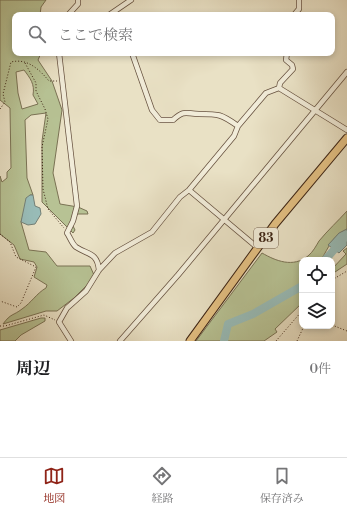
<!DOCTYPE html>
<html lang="ja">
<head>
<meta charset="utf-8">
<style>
  body { margin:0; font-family:"Libre Bodoni","Noto Serif JP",serif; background:#f2f2f2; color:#202124 }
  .controls { position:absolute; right:12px; bottom:12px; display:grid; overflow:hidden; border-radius:8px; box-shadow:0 2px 6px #0003 }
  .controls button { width:36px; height:36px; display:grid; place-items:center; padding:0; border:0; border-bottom:1px solid #e0e0e0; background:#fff; color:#202124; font:20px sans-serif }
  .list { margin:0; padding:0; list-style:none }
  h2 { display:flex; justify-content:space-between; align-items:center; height:52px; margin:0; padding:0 16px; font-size:17px }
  h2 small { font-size:13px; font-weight:400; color:#757577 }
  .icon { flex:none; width:22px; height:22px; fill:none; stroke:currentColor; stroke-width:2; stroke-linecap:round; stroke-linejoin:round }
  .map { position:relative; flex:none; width:347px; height:341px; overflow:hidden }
  .search { position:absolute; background:#fff; box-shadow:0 2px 6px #0003; left:12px; right:12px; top:12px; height:44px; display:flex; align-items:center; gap:10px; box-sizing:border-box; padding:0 14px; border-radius:8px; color:#757577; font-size:15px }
  .sheet { height:116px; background:#fff }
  nav { display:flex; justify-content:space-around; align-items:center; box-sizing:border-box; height:56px; border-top:1px solid #e0e0e0; background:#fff; font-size:11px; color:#757577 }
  nav a { display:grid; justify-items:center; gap:2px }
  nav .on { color:#8f2418 }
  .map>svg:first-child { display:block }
  .green { fill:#b7c294; stroke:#7a7254; fill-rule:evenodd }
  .water { fill:#98bcb8; stroke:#737f76 }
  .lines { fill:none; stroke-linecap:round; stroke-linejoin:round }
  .river { stroke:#98bcb8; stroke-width:8 }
  .minor-casing { stroke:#675240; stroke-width:6 }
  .primary-casing { stroke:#3c2313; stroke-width:9 }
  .path { stroke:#3c2313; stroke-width:1; stroke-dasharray:1 2; stroke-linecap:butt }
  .minor { stroke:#f1ecd9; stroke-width:4.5 }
  .primary { stroke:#e4c082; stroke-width:7 }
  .labels { text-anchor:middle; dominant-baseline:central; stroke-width:3; stroke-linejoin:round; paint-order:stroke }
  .shield { fill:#f1ecd9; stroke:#725f4e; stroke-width:1 }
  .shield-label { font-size:12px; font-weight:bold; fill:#3c2313 }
</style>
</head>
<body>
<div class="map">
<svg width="347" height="341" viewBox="0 0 347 341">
  <rect width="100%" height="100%" fill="#e9e1c5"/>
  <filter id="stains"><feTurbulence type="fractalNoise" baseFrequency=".005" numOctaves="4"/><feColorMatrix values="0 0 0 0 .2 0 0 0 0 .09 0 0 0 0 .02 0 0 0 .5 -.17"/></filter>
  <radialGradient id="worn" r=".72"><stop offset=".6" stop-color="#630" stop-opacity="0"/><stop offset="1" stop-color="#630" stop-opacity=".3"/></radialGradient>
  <path class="green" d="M 0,0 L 46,0 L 41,7 L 40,15 L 15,15 L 15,53 L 41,53 L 38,60 L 52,81 L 62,110 L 53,173 L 60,204 L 78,207 L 87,211 L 88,214 L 77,214 L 72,224 L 75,230 L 73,233 L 42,202 L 42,141 L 46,113 L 31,115 L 25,120 L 27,178 L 33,195 L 30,195 L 21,222 L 29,250 L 46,252 L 57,266 L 90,266 L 94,275 L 93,279 L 74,298 L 57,311 L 46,311 L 3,324 C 11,313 13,316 22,309 C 31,303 37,293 46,288 L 47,285 L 34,277 L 37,267 L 34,262 L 20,259 L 14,245 L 0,234 L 0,176 L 2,182 L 7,178 L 7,172 L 11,168 L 10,108 L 0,100 ZM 24,70 C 30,78 35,84 33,95 L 38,104 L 22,109 L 18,93 L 16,72 Z
    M 347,211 L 347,229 C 332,236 329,247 321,260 L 302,260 L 302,303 L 275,329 L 277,332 L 264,341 L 196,341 L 262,253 C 276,261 293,268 308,256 C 313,252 316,246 319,241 C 328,230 338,221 347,211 Z
    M 347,248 L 347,264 L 332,274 L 332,269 L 346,254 L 343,251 Z
    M 41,318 L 45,318 L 45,321 L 21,335 L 15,341 L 0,341 L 0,330 Z"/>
  <path class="water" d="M 30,195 L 33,195 L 35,206 L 40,208 L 41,214 L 35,224 L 28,225 L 21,222 L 26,198 Z
    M 347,229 L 347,245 L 339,253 L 328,245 L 339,233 Z"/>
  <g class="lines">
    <path class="river" d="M 325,260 L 347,235
      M 224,341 L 228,324 L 253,314 L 302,286"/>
    <defs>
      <path id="minor" d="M 68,15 L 78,4 L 78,0
        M 109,15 L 131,0
        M 294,15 L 299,9 L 299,0
        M 59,53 L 77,206 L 73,221 L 67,233 C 70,237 72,244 76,247 C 88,255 97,252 99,270
        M 132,53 L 152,110 L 160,120 L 173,120 C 185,109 186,114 199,114 C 219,114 221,114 238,126
        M 279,88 L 347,130
        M 279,88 L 280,83 L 293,69 L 292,65 L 286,60 L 287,53
        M 189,190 L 258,248
        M 71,341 L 59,322 L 67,308 L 86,291 L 99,270 L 115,253 L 152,232 L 180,197 L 189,190 L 234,136 L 238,126 L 266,93 L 279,88
        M 120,341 L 178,275 L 347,72"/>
      <path id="primary" d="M 190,341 L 275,224 L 347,138"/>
    </defs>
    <use href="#minor" class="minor-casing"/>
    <use href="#primary" class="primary-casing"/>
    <path class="path" d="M 25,63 L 36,83 L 36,91 L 45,109 L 48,119 L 42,147 L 43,189 L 48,209 L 64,228
      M 0,109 L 5,102 L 3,94 L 11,62 C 27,58 39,69 49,81 L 57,81
      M 0,234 L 10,242 L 16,257 L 36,267 L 21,303 L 17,307 L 0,301
      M 332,280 L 347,271
      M 332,325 L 347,331
      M 0,326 L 5,326 L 44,315 L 55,320
      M 276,341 L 302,311
      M 297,341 L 304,326"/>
    <use href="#minor" class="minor"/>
    <use href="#primary" class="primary"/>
  </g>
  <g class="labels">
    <rect class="shield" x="254" y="228" width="24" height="20" rx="3"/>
    <g class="shield-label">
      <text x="266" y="238">83</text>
    </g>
  </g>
  <rect width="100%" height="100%" filter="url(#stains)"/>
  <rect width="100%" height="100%" fill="url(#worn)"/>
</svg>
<div class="controls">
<button><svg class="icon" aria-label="locate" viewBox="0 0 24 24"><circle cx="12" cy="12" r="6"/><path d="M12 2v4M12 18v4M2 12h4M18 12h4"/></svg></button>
<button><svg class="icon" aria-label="layers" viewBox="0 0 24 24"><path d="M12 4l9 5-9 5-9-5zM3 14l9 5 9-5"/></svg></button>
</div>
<div class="search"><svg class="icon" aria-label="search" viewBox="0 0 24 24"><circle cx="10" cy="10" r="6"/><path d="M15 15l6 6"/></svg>ここで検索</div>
</div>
<section class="sheet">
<h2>周辺<small>0件</small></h2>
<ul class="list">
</ul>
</section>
<nav>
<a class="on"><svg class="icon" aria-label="map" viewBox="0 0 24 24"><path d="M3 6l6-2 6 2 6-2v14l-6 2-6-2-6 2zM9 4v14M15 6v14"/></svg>地図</a>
<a><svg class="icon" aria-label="directions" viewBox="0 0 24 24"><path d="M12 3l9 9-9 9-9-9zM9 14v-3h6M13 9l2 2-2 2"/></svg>経路</a>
<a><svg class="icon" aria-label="saved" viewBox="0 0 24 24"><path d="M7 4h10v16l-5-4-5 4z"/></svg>保存済み</a>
</nav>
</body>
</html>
